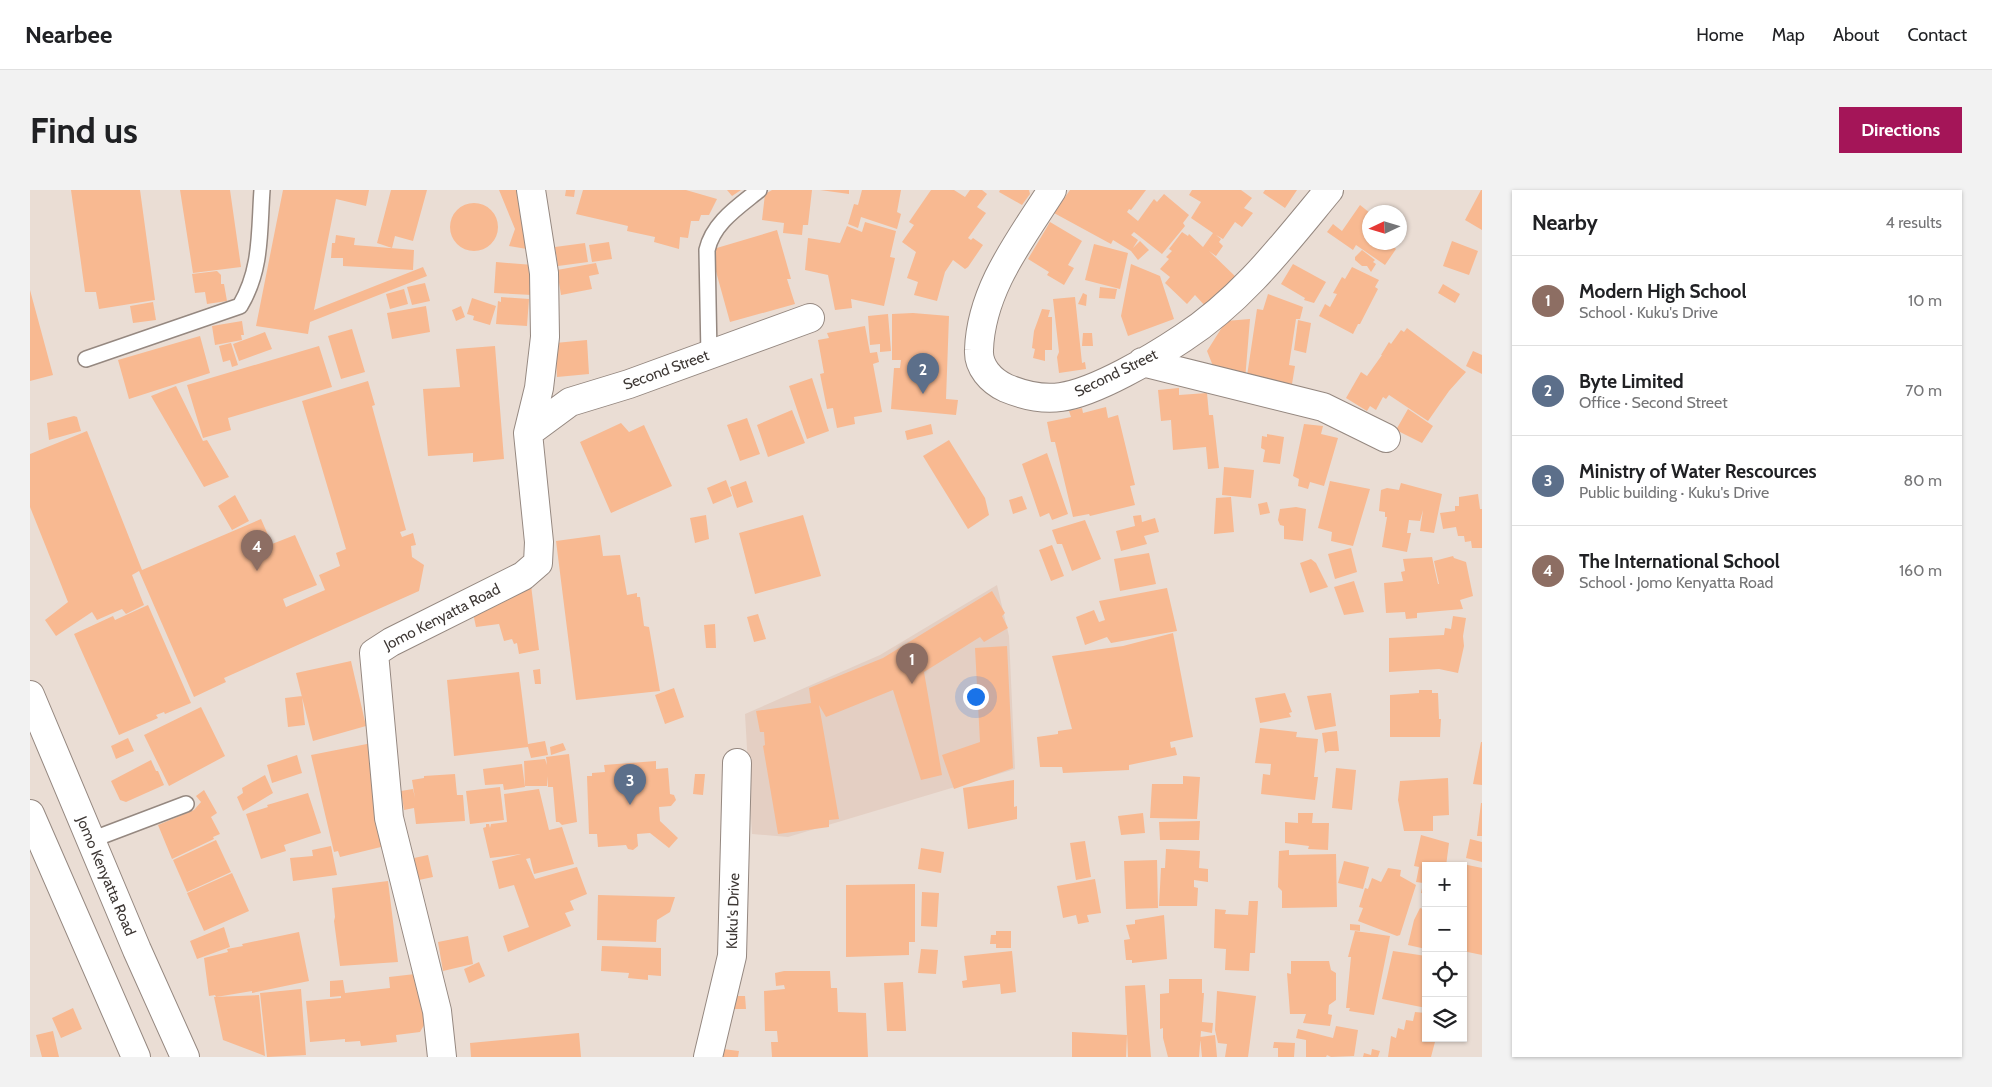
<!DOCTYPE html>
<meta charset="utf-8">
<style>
body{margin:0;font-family:Cabin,sans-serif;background:#f2f2f2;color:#202124}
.controls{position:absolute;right:15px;bottom:15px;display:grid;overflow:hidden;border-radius:0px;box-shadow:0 1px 4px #0004}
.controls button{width:45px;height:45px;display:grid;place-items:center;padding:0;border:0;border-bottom:1px solid #e0e0e0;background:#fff;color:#202124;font:25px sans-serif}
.compass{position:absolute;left:1332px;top:15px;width:45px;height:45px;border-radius:50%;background:#fff;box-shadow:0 1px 4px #0004;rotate:266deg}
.you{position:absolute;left:945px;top:506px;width:18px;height:18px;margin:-12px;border:4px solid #fff;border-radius:50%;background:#1a73e8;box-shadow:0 0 0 8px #1a73e833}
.badge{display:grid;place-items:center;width:32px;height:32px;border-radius:50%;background:#a41558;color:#fff;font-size:16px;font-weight:700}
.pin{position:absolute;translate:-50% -41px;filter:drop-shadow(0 1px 2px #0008)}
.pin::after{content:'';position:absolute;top:26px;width:18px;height:15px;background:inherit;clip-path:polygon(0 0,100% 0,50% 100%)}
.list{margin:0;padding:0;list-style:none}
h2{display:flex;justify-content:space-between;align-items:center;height:65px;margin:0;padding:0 20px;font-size:21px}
h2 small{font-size:16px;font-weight:400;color:#757577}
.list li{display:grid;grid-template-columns:32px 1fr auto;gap:15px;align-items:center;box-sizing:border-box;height:90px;padding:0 20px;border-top:1px solid #e0e0e0}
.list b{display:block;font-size:19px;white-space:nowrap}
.list p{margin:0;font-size:16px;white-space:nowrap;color:#757577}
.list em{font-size:16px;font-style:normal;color:#757577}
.icon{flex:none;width:28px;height:28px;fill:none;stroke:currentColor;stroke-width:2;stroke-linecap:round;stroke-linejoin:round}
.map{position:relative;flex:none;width:1452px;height:867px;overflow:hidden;border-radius:0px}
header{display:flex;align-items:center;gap:30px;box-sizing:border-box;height:70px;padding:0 25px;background:#fff;border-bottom:1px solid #e0e0e0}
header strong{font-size:24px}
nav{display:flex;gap:28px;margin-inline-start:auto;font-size:18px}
.intro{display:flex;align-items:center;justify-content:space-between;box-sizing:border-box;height:120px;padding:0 30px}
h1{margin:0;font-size:35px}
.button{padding:12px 22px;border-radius:0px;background:#a41558;color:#fff;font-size:18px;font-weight:700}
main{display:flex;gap:30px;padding:0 30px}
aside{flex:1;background:#fff;border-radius:0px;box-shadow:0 1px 4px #0004}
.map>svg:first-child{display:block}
.built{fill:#e4cfc3}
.building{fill:#f8b991}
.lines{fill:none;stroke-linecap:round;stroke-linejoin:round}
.lane-casing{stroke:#958880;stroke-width:18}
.street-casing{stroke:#958880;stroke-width:30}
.secondary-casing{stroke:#958880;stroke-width:30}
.lane{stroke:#fff;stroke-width:15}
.street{stroke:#fff;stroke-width:28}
.secondary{stroke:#fff;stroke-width:28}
.labels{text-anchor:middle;stroke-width:4;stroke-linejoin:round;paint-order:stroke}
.street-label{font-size:15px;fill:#3d3734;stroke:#fff}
</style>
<header>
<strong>Nearbee</strong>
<nav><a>Home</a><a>Map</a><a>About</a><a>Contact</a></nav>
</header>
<div class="intro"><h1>Find us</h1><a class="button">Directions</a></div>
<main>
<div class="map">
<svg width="1452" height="867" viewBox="0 0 1452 867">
<rect width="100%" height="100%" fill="#eaddd4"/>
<path class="built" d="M967,395L979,446L985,579L758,647L722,644L715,524L850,465Z"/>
<path class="building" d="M41,0H110L125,110L69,119L66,102H55Z
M150,0H200L211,77L163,83Z
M253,0H339L336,16L306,9L284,120L393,77L397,86L280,132L278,144L226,136Z
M361,0H397L383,51L365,46L362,58L347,53Z
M469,0H490L497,59L479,56L485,39Z
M536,0H545L544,7L535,6Z
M553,0H656L687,9L679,25H671L669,31H661L658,48L650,47L649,59L624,52L625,47L597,41L598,36L546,24Z
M697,0H711L702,6Z
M742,0H782L778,35H773L772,45L753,43L754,33L732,30L735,4Z
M790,0H819V4Z
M832,0H871L867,22L871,24L867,39L831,27L828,38L818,34L824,14L828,15Z
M901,0H924L935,7L940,0H952L957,4L947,17L956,23L938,48L941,50L943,48L953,55L938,77L935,79L923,70L915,82L907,111L884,105L888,92L877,88L886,62L872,52L884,35L879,32Z
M970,0H999L1000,4L992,15L969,2Z
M1040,0H1116L1101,20L1099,19L1097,22L1108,31L1124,9L1127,12L1134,4L1159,25L1153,33L1155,36L1132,64L1104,42L1101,45L1108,50L1103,58L1110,51L1119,60L1108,70L1101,61L1083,50L1081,54L1024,23Z
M1162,0H1211L1222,8L1214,18L1223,23L1212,37L1205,32L1193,49L1186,45L1191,49L1189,52L1193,56L1186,66L1179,61L1208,89L1178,119L1165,105L1157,114L1135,93L1140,87L1130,79L1139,69L1136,67L1142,61L1139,59L1152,42L1158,46L1159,44L1173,57L1183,43L1161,28L1171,12L1159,5Z
M1235,0H1267L1255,18L1233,3Z
M1451,0H1452V40L1435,30Z
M420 37a24 24 0 1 1 48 0a24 24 0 1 1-48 0Z
M1330,15L1340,23V52H1358L1366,59L1355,75L1326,55L1323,60L1297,42L1303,34L1312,41Z
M835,32L866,41L860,67L865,68L854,116L821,109L822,118L805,120L798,85L775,80L778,48L810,53L817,36L832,42Z
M1020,32L1052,51L1038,75L1044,78L1034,95L1017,85L1019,82L998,69Z
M747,40L761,89H757L765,114L700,132L680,60Z
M306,45L325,48L324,55L384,60L383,80L313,76V68H301L302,53H305Z
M1422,51L1448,61L1439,85L1413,76Z
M579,52L582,69L562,72L559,55Z
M555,53L558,72L528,76L525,57Z
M1064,54L1098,63L1090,99L1055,90Z
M1332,60L1345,70L1343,72L1346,74L1341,82L1337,76H1332L1325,70V67Z
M466,72L503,75L502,105L464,103Z
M566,73L569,84L559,86L562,99L531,105L527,80Z
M1101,74L1130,86L1144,129L1098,146L1091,126Z
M1263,74L1296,92L1284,113L1274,110L1275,108L1251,94Z
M1322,77L1349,90L1345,97L1348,99L1330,134H1328L1323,144L1289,126L1295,114L1300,117L1307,104L1303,103L1312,87L1315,89Z
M187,81L191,85V94H194L197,111L177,114L175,102L165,103L162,84Z
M395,93L400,111L382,115L377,97Z
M1413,94L1430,104L1425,113L1408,103Z
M1070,97L1087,99L1085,109L1069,108Z
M374,99L378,114L360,119L356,104Z
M0,100L23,185L0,191Z
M1053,103L1057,105L1056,116L1048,114Z
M1238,104L1273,117L1270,129H1266L1259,175L1265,176L1262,194L1217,186L1227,119L1233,120Z
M471,107L499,109L497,136L466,134L468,111L471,112Z
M1045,107L1052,173L1055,172L1056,179L1029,183L1027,167L1029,162L1023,109Z
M442,108L466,116L460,135L443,130L444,126L437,124Z
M123,112L126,130L103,133L100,116Z
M396,116L400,142L362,149L357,123Z
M431,116L435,127L426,131L422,120Z
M1012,119L1020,120L1018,127H1022V160H1015V171L1003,168L1005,159L1002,158L1004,141Z
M883,123L919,126L916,209L928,210L926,225L861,219L864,178H870L871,170H862V124Z
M858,124L861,161L850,162V154L840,155L838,126Z
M1220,129L1215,190L1187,186L1177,161L1196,131Z
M1268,130L1281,133L1276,163L1264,160Z
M212,131L214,145H211L212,150L185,155L182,136Z
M835,136L840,163L847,162L849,172L843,174L852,222L824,227L825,234L807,238L803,218L797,219L790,184L794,183L788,150L799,148L797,143Z
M1377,138L1436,182L1419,201L1398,231L1359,205L1356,209L1353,207L1346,220L1340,216L1337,221L1316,208L1331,182L1337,186L1352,165H1351L1359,152L1361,154L1371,140L1374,142Z
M322,139L335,182L311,189L298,146Z
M235,142L242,159L209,171L203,154Z
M1053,143H1062L1063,156H1052Z
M170,146L180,183L99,209L88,170Z
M557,150L559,184L527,187L525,153Z
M201,153L208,175L202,177L200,170L193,172L189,156Z
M289,156L302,197L198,228L201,240L173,248L157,195Z
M465,156L474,269L443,272V263L398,266L393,199L430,197L426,159Z
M1443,161L1452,165V184L1436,176Z
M782,188L799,241L777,249L759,196Z
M338,191L345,215L342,216L376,340L370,342L372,347L383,343L386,355L381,356L382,367L394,375L389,401L194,488L196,492L164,507L109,381L102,385L114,415L96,424L92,419L67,430L62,422L26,446L15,430L38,412L0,317V264L57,241L112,380L231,329L242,354L265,345L287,395L253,409L256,417L295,400L289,385L310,376L306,363L316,359L272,211Z
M146,196L173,251L177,250L199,287L174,297L121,206Z
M1149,198V205L1177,203L1179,225H1183L1189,278L1178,279L1176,257L1143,260L1141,230L1131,231L1128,200Z
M1076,217L1078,228L1088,225L1105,295L1100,296L1105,315L1060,326L1059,324L1043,327L1025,252H1021L1017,232L1041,227L1039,221L1052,218L1053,223Z
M1378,219L1403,236L1392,253L1366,240Z
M762,220L775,253L738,267L727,235Z
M44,226L47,227L51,241L19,250L17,233Z
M717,228L730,264L710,271L697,235Z
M591,233L599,242L614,235L642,296L581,323L550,252Z
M901,234L903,244L877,250L875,241Z
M1274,234L1293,236L1291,244L1308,248L1294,296L1280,292L1278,299L1268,296L1269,289L1263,286Z
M1237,244L1254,247L1250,274L1233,272L1235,260L1231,258L1232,246L1237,247Z
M919,250L955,308L959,325L938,339L893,266Z
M1017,263L1038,324L1022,330L1019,323L1010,327L992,274Z
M1194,277L1224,280L1221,308L1192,305Z
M696,290L702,306L683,314L677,298Z
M716,291L723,312L707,318L700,297Z
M1300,291L1340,299L1323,356L1301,351L1302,342L1288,338Z
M1371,293L1412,304L1404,343L1390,341L1393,320L1390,331L1379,330L1377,343H1381L1377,362L1352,357L1357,327H1355V322L1349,321L1351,300L1357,298L1369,300Z
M1448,304L1450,319H1452V358H1442L1441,351L1435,352L1434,346H1428L1426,337L1413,339L1410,323L1425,321V316H1429V307Z
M205,305L219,331L202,340L188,316Z
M992,306L997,319L983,324L979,310Z
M1201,307L1204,342L1184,344L1186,308Z
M1237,312L1240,323L1230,325L1228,314Z
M1266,317L1276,319L1273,351L1254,349V336L1250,335L1248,330L1250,319Z
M676,325L679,349L665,353L660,328Z
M773,325L791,386L725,404L709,343Z
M1111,325L1112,332L1125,328L1129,342L1114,346L1117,354L1091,361L1086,341L1105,336L1103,326Z
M1055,330L1071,369L1042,381L1032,354H1027L1022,340Z
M570,345L573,366L590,365L597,405L607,403V407H610L614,436L619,437L630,501L546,510L526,351Z
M1022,355L1034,386L1021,391L1009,360Z
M1321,358L1327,382L1305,389L1298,364Z
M1119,363L1126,394L1090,401L1084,369Z
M1423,366L1424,368L1436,372L1443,406L1430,410L1433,419L1387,423V428L1376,429L1375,422L1356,423L1354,393L1373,391L1371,382L1375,381L1373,369L1402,367L1408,394H1409L1404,371Z
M1281,369L1286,373L1298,397L1280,403L1270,373Z
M500,387L509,460L489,464L487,453L484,454L482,449L474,451L469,434L446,437L443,423Z
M1324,391L1334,422L1314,425L1304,397Z
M1137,398L1147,441L1081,453L1077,447L1055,455L1046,427L1064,420L1069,432L1075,430L1069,411Z
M962,401L975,423L972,426L978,438L954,452L950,447L894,482L912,585L891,590L863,500L796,527L789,515L809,629L799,630V637L748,644L733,556L735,555L734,542H730L726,521L781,513L779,498L853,468Z
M118,415L161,513L135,524L134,522L126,525L128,528L89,545L44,444L83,426L85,430Z
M728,424L736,449L724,452L717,427Z
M1423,426L1436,428L1433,446L1434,456L1428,483L1409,479L1359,482V448L1414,445L1415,438L1421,439Z
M685,434L686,458H676L674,435Z
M1143,443L1163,547L1140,552L1141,558L1145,557L1147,565L1099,575V580L1033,583L1032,577H1010L1007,547L1028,544V541L1042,539L1022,466L1093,456Z
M977,456L983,578L924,599L912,565L950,552L945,458Z
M321,471L336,536L283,551L266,483Z
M510,479L511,494H505L503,480Z
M489,482L498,554L515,551L518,565L501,568L498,557L424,566L417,490Z
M644,498L654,527L635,534L625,505Z
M1389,500H1402V503H1408L1409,529H1411L1410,547H1360V505L1389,503Z
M1255,503L1262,522L1259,523L1261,527L1230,533L1225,508Z
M1301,503L1306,536L1285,540L1277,506Z
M272,506L275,535L258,537L255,508Z
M171,517L195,566L139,596L114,545Z
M1230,538L1267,542L1266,547L1288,549L1284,587H1288L1285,610L1231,604L1233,584L1240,585L1241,574L1225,573Z
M1307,541L1309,561H1298L1295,563L1292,543Z
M98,548L104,561L86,569L81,556Z
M1451,552H1452V595L1443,594Z
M342,553L345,580H340L355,656L310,667L308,661L304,662L281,565Z
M533,553L536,560L521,565L520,557Z
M539,564L547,632L532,635L529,632H526L523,597H518L517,586V596H495L494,571L515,569L517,575L516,567Z
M267,565L272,583L242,593L237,575Z
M121,570L126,581H128L134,595L96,612L90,610L81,591Z
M626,571V579L638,578L640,604L644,605L646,610L641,616L629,617L630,631L648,648L639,658L620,643L607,644L608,656L603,660L598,659L596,655L568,657L567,644H559L557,586H562V583L575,582L574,575Z
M492,574L495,597L474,600L473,594L455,595L453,579Z
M1306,578L1326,580L1322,620L1302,618Z
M425,584L427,605H433L435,631L386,634L384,618L374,620L371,601L383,599L385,608L382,590L394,588V586Z
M665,584H675L673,605L663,604Z
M235,585L243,603L213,621L207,607L213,603L212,598Z
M1153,586L1170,587L1167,629L1120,628L1122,594H1153Z
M1418,588L1419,625L1403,626V641H1374L1368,610L1370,591Z
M984,590V617L987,616V629L938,639L933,598Z
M470,597L474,630L440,634L436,601Z
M509,599L519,640L532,637L544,674L504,684L500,668L496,669L505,689L547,677L557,704L540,711L544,720L535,723L541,736L478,762L473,746L499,737L484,695L469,699L462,671L491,664L460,668L453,638L456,637V634H459L460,638L461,634L477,632L474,604Z
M174,600L187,623L181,627L190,644L183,647L184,649L142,669L128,635L164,620L171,612L166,606Z
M278,603L291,643L254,655L256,661L231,669L216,624L238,617L237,615Z
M1451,613H1452V646H1447Z
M1113,623L1115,643L1091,645L1088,626Z
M1268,623H1283L1282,633H1299L1298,660L1278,659L1279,656L1255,653V632L1268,633Z
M1170,631L1169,650H1130L1129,632Z
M1391,645L1419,653L1416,676H1396V704L1391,703L1393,693L1386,692L1389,677L1384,676Z
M1440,649L1452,652V672L1436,668Z
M186,650L201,682L157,702L143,670Z
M1055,651L1061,687L1046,690L1040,653Z
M301,656L307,685L263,691L260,668L283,666L282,660Z
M891,658L914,662L911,683L888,679Z
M1136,659L1170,661L1169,678L1178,679V692L1164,690V697L1168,698L1167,716H1129L1131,678H1135Z
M1259,660V665L1306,664L1307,717L1252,718V701L1248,697L1249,661Z
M398,665L403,687L389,690L384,668Z
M1127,670L1128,718L1096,719L1094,671Z
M1314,671L1339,677L1333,699L1308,693Z
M1433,674L1452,678V765L1433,761Z
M1358,678L1371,680L1370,686L1386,695L1370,745L1367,746L1328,731L1333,718L1329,717L1335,698L1338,699L1342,688L1351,692Z
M202,683L219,721L174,741L157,703Z
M1065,689L1071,723L1057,725L1059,732L1048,734L1046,725L1033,728L1027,696Z
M358,691L368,772L310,776L304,731L305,727L302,698Z
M885,694V752H879V765L816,767V695Z
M892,702L909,703L907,737L891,736Z
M568,705L645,707L640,722L627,730L626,752L567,750Z
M1219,711H1228L1225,763H1220L1219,781L1195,780L1196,759L1184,758L1185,719L1196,720L1195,724L1218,725Z
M1390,718L1396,720V759L1378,755L1384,730Z
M1134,725L1137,769L1102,773V770H1096L1094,750L1100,749L1096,735L1105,734V730Z
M1320,734L1330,735V741L1320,740Z
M194,737L200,757L167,769L160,751Z
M966,741H981V758H966V754H960L961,745H966Z
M1325,741L1360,746L1344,825L1319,821L1320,818H1316L1321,767H1318Z
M269,742L279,791L222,803V801L186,807L185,805L179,806L174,768L198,762L197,759L213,756L212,754Z
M438,746L443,774L413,781L408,752Z
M572,756L631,758V786L618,785V790L598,788L599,783L571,781Z
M891,759L908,760L906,784L888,783Z
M982,761L986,802L971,804L970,794L933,798L932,791L937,790L934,766Z
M1363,761L1396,766V818L1352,809Z
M1261,771H1299L1301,780L1306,783V810L1299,815L1298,824L1302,825L1300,836L1273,833L1276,824H1260L1257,783L1261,784Z
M449,772L455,786L439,793L434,779Z
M754,781H800L801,798H807L808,822L836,823L838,867H742L741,852H748L747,841H735L734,801L755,799L754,795L746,796L745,783Z
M394,783L397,830L390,842L366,845L367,852L331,856L330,851L315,852V849L280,852L276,811L311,808V806L300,807V791L313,790L315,803L360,798L359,787Z
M1139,789H1172V803H1174L1172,832L1183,833L1182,843L1171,841L1169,867H1138L1133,848V838L1130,839V804L1139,803Z
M873,792L876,839V841H857L854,793Z
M1115,795L1121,867H1098L1095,796Z
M271,799L276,865L237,867L230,803Z
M1187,801L1226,806L1218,867H1195L1197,854L1188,853L1185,840Z
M229,805L235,866L193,850L184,807Z
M703,806H715L716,819H703Z
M43,818L52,839L31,848L22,828Z
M1385,822L1396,823V848H1406L1401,867H1358L1361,846L1366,848L1368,838L1374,840L1376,830L1383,831Z
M1306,836L1328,840L1324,866L1301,867L1297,865L1296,867H1276V850L1266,848L1268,839L1303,848Z
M23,841L29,867H12L6,845Z
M1042,842L1097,845L1096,867H1042Z
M549,843L551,867H441L440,853Z
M1185,845L1187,867H1172L1170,847Z
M1244,852L1265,853L1264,867H1248V858H1243Z
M693,859L709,861L708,867H692Z
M1342,859L1350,861L1348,867H1333L1334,863L1341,865Z"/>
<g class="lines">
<g class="lane-casing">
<path id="lane" d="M679,165L677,60C683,33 708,17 729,0
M56,169L210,116C232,79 229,42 232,0
M61,650L156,614"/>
</g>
<g class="street-casing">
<path id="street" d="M1022,0C991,49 951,99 949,160C948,177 961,191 976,198C993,205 1012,210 1031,207C1066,202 1123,168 1153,148C1212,110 1255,53 1299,0
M1112,172L1293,217L1356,248
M498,243L540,212L599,194L780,128
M412,867L407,821L359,628L344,463L361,452L493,386L508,373L509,352L498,243L509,198L515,147L514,83L501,0
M678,867L702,766L707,573"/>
</g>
<g class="secondary-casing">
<path id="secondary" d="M0,505L107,760L155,867
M0,624L106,867"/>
</g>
<use href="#lane" class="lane"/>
<use href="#street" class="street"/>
<use href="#secondary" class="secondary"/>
</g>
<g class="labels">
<g class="street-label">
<text transform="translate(636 180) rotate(-20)" y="5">Second Street</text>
<text transform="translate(1086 183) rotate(-26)" y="5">Second Street</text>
<text transform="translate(412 427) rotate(-27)" y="5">Jomo Kenyatta Road</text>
<text transform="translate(76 686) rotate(67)" y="5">Jomo Kenyatta Road</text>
<text transform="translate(703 721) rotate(-88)" y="5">Kuku's Drive</text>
</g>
</g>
</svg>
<div class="controls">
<button>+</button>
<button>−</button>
<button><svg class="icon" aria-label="locate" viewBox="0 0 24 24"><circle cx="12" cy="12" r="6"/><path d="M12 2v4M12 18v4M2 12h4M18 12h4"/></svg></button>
<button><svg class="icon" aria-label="layers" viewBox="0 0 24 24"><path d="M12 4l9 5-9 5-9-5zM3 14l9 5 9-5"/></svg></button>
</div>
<svg class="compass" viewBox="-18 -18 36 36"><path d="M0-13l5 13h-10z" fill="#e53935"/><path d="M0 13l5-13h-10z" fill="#757577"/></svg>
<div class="you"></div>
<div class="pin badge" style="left:882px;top:494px;background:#8d6e63">1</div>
<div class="pin badge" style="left:893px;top:204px;background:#5c6f8a">2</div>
<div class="pin badge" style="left:600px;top:615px;background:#5c6f8a">3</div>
<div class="pin badge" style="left:227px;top:381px;background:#8d6e63">4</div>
</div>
<aside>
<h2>Nearby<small>4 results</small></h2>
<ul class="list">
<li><span class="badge" style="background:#8d6e63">1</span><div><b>Modern High School</b><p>School · Kuku's Drive</p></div><em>10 m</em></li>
<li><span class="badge" style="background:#5c6f8a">2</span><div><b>Byte Limited</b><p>Office · Second Street</p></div><em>70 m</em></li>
<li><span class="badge" style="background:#5c6f8a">3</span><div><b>Ministry of Water Rescources</b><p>Public building · Kuku's Drive</p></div><em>80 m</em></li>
<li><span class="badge" style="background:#8d6e63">4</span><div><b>The International School</b><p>School · Jomo Kenyatta Road</p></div><em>160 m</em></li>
</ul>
</aside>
</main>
